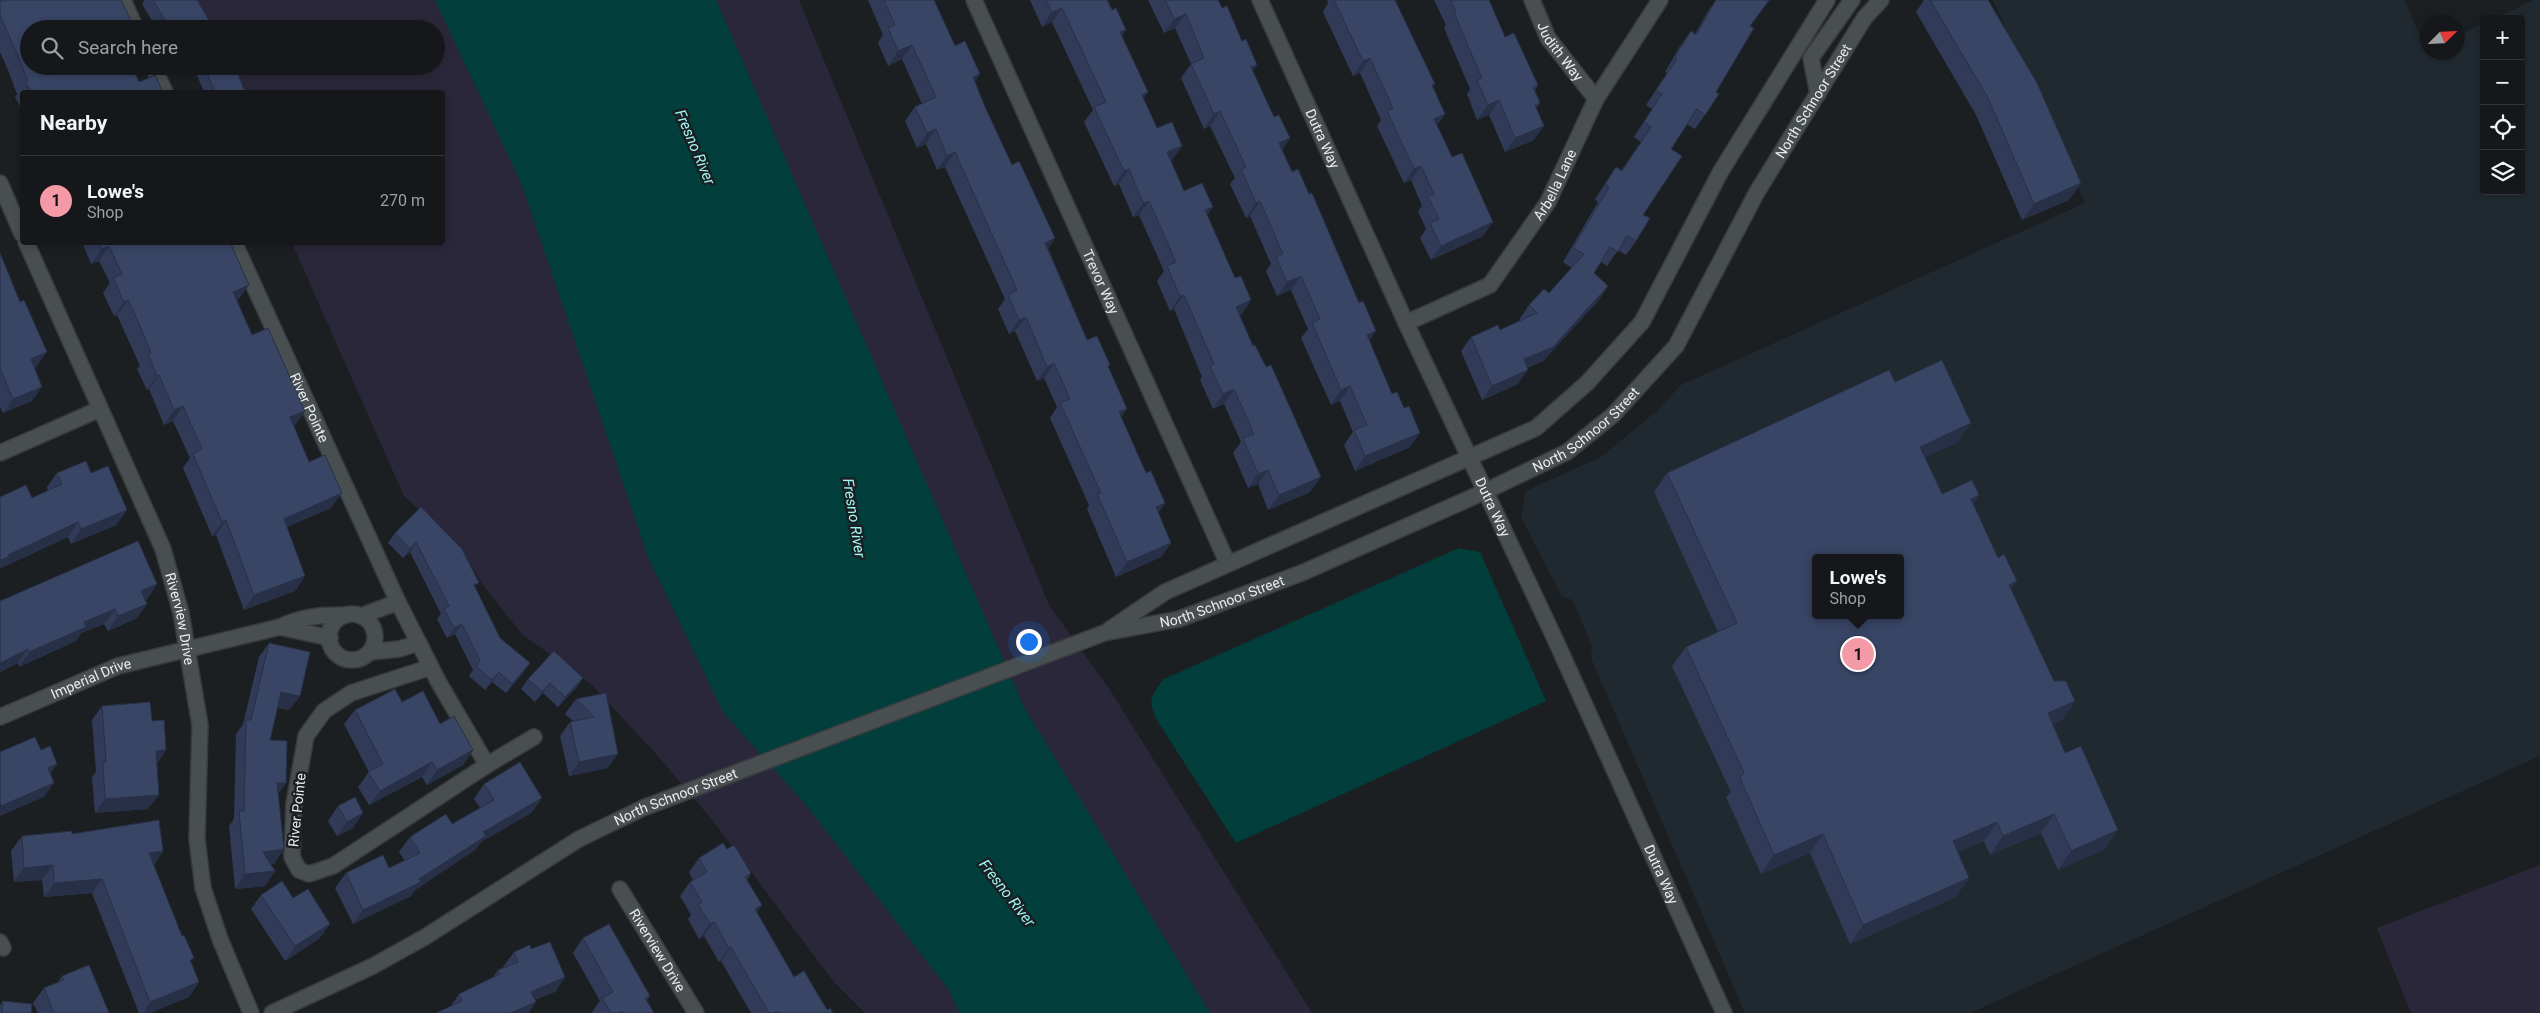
<!DOCTYPE html>
<meta charset="utf-8">
<style>
body{margin:0;font-family:Roboto,sans-serif;background:#222427;color:#f1f3f6}
.controls{position:absolute;right:15px;top:15px;display:grid;overflow:hidden;border-radius:5px;box-shadow:0 2px 8px #0003}
.controls button{width:45px;height:45px;display:grid;place-items:center;padding:0;border:0;border-bottom:1px solid #343639;background:#15171a;color:#f1f3f6;font:25px sans-serif}
.compass{position:absolute;left:2420px;top:15px;width:45px;height:45px;border-radius:50%;background:#15171a;box-shadow:0 2px 8px #0003;rotate:66deg}
.you{position:absolute;left:1028px;top:641px;width:18px;height:18px;margin:-12px;border:4px solid #fff;border-radius:50%;background:#1a73e8;box-shadow:0 0 0 8px #1a73e833}
.badge{display:grid;place-items:center;width:32px;height:32px;border-radius:50%;background:#f49aa7;color:#111;font-size:16px;font-weight:700}
.pin{position:absolute;translate:-50% -50%;border:2px solid #fff;box-shadow:0 1px 5px #0006}
.popup{position:absolute;left:1812px;top:554px;width:92px;height:65px;box-sizing:border-box;display:grid;place-content:center;border-radius:5px;background:#15171a;filter:drop-shadow(0 1px 4px #0005);font-size:16px;white-space:nowrap;color:#9d9fa2}
.popup b{font-size:19px;color:#f1f3f6}
.popup::after{content:'';position:absolute;left:50%;top:100%;margin-left:-10px;border:10px solid transparent;border-top-color:#15171a}
.list{margin:0;padding:0;list-style:none}
h2{display:flex;justify-content:space-between;align-items:center;height:65px;margin:0;padding:0 20px;font-size:21px}
h2 small{font-size:16px;font-weight:400;color:#9d9fa2}
.list li{display:grid;grid-template-columns:32px 1fr auto;gap:15px;align-items:center;box-sizing:border-box;height:90px;padding:0 20px;border-top:1px solid #343639}
.list b{display:block;font-size:19px;white-space:nowrap}
.list p{margin:0;font-size:16px;white-space:nowrap;color:#9d9fa2}
.list em{font-size:16px;font-style:normal;color:#9d9fa2}
.icon{flex:none;width:28px;height:28px;fill:none;stroke:currentColor;stroke-width:2;stroke-linecap:round;stroke-linejoin:round}
.map{position:relative;flex:none;width:2540px;height:1013px;overflow:hidden}
.search{position:absolute;background:#15171a;box-shadow:0 2px 8px #0003;left:20px;top:20px;width:425px;height:55px;display:flex;align-items:center;gap:12px;box-sizing:border-box;padding:0 18px;border-radius:28px;color:#9d9fa2;font-size:19px}
.panel{position:absolute;background:#15171a;box-shadow:0 2px 8px #0003;left:20px;top:90px;width:425px;height:155px;border-radius:5px}
.map>svg:first-child{display:block}
.built{fill:#212930;fill-rule:evenodd}
.green{fill:#2b273a}
.water{fill:#013e3c}
.lines{fill:none;stroke-linecap:round;stroke-linejoin:round}
.street-casing{stroke:#383b3e;stroke-width:18}
.secondary-casing{stroke:#383b3e;stroke-width:18}
.street{stroke:#494e51;stroke-width:15}
.secondary{stroke:#494e51;stroke-width:15}
.wall{fill:#313b57}
.shaded-wall{fill:#283047}
.building{fill:#394565;stroke:#283047;fill-rule:evenodd}
.labels{text-anchor:middle;stroke-width:5;stroke-linejoin:round;paint-order:stroke}
.street-label{font-size:14px;fill:#eaedef;stroke:#1c1f22}
.water-label{font-size:15px;font-style:italic;fill:#9df6f2;stroke:#1c1f22}
</style>
<div class="map">
<svg width="2540" height="1013" viewBox="0 0 2540 1013">
<rect width="100%" height="100%" fill="#1c1f22"/>
<path class="built" d="M1993,0H2404L2428,52H2458V35L2484,23V191H2521V19H2493L2534,0H2540V756L1970,1013H1745L1591,658L1592,647L1573,600L1562,597L1521,517L1526,491L1601,457L1658,410L1681,385L2085,203ZM1816,558H1900V615H1816Z"/>
<path class="green" d="M189,0H799L1049,605L1110,690L1312,1013H865L834,982L713,821L657,755L591,684L522,634L486,589L460,548L404,496L292,243L442,242V92H239L228,66H436V29H206Z
M2540,865V1013H2411L2377,928Z"/>
<path class="water" d="M435,0H716L1024,707L1210,1013H960L948,989L806,805L723,712L648,557L522,185Z
M1459,548L1480,552L1546,701L1236,843L1160,725C1148,704 1148,698 1164,679Z"/>
<g class="lines">
<g class="street-casing">
<g id="street">
<path d="M123,0L136,29"/>
<path id="s1" d="M974,0L1228,564"/>
<path id="s2" d="M1260,0L1406,323L1555,639L1724,1013"/>
<path id="s3" d="M1532,0L1548,38L1596,99"/>
<path d="M153,66L165,92"/>
<path d="M0,183L22,234"/>
<path id="s4" d="M26,242L163,549L181,613L200,725L197,839L203,888L220,939L251,1013"/>
<path id="s5" d="M234,242L398,602L438,681L487,765"/>
<path id="s6" d="M1406,323L1490,285L1548,202L1596,99L1660,0"/>
<path d="M0,453L100,409"/>
<circle cx="352" cy="637" r="23"/>
<path d="M361,616L398,602"/>
<path d="M280,627L330,638"/>
<path d="M370,652L399,649L419,643"/>
<path d="M431,667L351,693L324,711L306,736L294,804L292,857L299,870L309,874L333,866L487,765L534,737"/>
<path id="s7" d="M0,717L118,666L280,627C302,616 322,615 346,615"/>
<path id="s8" d="M620,889L696,1013"/>
<path d="M0,942L3,948"/>
</g>
</g>
<g class="secondary-casing">
<g id="secondary">
<path d="M1818,94L1811,58L1852,0"/>
<path d="M1109,630L1165,592L1536,428L1587,383L1642,322L1721,171L1827,0"/>
<path id="s9" d="M272,1013L373,966L425,937L579,839L643,808L1104,633L1179,619L1304,572L1484,492L1567,452L1613,415L1676,346L1757,192L1865,17L1881,0"/>
</g>
</g>
<use href="#street" class="street"/>
<use href="#secondary" class="secondary"/>
</g>
<path class="wall" d="M0,0H121L29,29L163,92H22V110L15,97L17,94L8,70L0,52Z
M145,0H197L214,29H157L142,4Z
M868,0H934L955,46L975,81L985,107L1012,165L1055,238L1048,248L1087,340L1108,368L1121,417L1146,473L1165,503L1158,513L1171,543L1161,557L1116,577L1087,509L1089,505L1050,418L1057,407L1044,378L1037,381L1015,331L1009,334L998,309L1005,299L945,167L937,170L926,144L917,148L905,121L915,107L922,104L902,59L888,66L878,43L883,35Z
M1030,0H1107L1112,10L1126,30L1122,36L1143,99L1157,128L1182,146L1172,160L1171,161L1184,191L1213,207L1207,215L1235,278L1251,300L1241,315L1240,316L1310,492L1268,510L1258,484L1248,488L1233,453L1241,442L1224,404L1213,409L1200,380L1202,377L1174,309L1170,311L1157,281L1164,271L1139,215L1133,217L1119,184L1114,186L1084,122L1093,110L1052,22L1042,27Z
M1148,0H1218L1274,117L1290,138L1282,150L1369,341L1392,394L1404,408L1420,433L1410,447L1355,471L1344,445L1353,432L1340,401L1331,405L1301,338L1308,329L1291,290L1277,296L1266,271L1271,264L1250,216L1246,218L1230,184L1235,178L1210,126L1204,129L1181,78L1191,64L1175,28L1164,33Z
M1327,0H1395L1445,114L1437,125L1483,236L1431,260L1420,238L1426,229L1418,211L1422,206L1411,180L1404,183L1377,126L1381,120L1360,73L1353,76L1323,12L1328,3Z
M1434,0H1489L1505,37L1538,85L1535,90L1540,103L1536,108L1534,140L1505,152L1489,115L1477,120L1467,94L1470,89L1444,28L1446,25Z
M1716,0H1770L1750,26L1705,115L1695,129L1687,124L1671,149L1643,215L1636,241L1626,255L1618,250L1607,266L1601,262L1594,273L1608,286L1598,301L1543,361L1527,368L1518,384L1482,400L1461,351L1471,337L1500,330L1520,321L1519,320L1529,305L1549,293L1572,268L1563,262L1598,202L1595,199L1616,167L1621,171L1641,142L1634,137L1652,109L1646,105L1667,73L1665,72L1680,46L1691,31L1695,34L1710,8Z
M1924,0H1988L2081,183L2069,200L2022,220L1976,115L1916,12Z
M192,66H235L245,92H204L196,73Z
M82,242H230L238,300H237L252,335L305,411L295,425L293,426L309,462L331,508L287,527L305,576L295,591L244,610L216,535L212,536L183,468L190,458L173,421L164,425L149,389L147,390L137,369L140,366L117,315L114,316L103,293L110,283L99,261L91,264Z
M0,253L36,367L34,368L32,401L3,413L0,407Z
M1895,382L1958,442L1925,457L1942,494L1979,495L1973,504L1998,558L2017,581L2011,589L2054,681L2075,701L2062,720L2052,724L2105,849L2058,870L2041,833L1990,855L1984,841L1958,852L1956,897L1850,944L1810,853L1761,874L1726,797L1731,792L1672,666L1686,647L1718,632L1654,492L1667,473Z
M57,473H91L127,510L116,525L71,544L68,537L1,568L32,498L48,491L47,487Z
M421,507L475,587L500,638L530,663L523,673L506,693L492,682L485,690L469,676L473,670L455,634L447,638L437,619L441,614L410,552L403,558L388,543L395,533Z
M157,584L147,599L145,600L137,618L108,631L104,624L81,633L76,641L19,667L18,663L0,672V601Z
M269,643L300,696L289,710L278,708L270,740L278,794L274,864H271L275,871L265,886L235,889L229,826L234,819L236,734L243,724L259,657Z
M583,678L576,688L558,707L543,693L535,702L521,689L528,679Z
M606,693L608,768L569,776L560,736L570,722L573,721L565,714L576,699Z
M402,702L440,724L473,750L463,765L427,785L422,777L369,805L358,787L369,772L344,724L355,710Z
M102,706L152,721L166,750L156,764L148,809L95,813L92,777L96,772L92,720Z
M484,784L542,798L531,813L481,842L475,850L415,890L411,896L353,924L335,888L346,873L389,868L405,861L399,852L410,837L452,824L480,808L474,799Z
M338,806L353,828L337,836L328,821Z
M72,834L163,851L154,865L199,982L189,997L150,1013H139L92,893L44,897L42,880L14,882L11,851L22,836Z
M727,849L751,873L747,880L757,912L794,977L827,1010L833,1013H751L721,961L719,962L704,936L699,939L688,919L691,915L680,896L690,882L693,880L689,872L699,858Z
M261,895L293,898L320,938L285,961L251,909Z
M583,938L650,996L647,1000L654,1013H593L592,1012L600,1001L573,953Z
M531,949L565,977L555,992L451,1006L459,994L493,977L498,970L504,968L503,967L514,952Z
M62,976L109,1013H38L33,1003L44,988L58,982Z
M3,1001L31,1013H0V1005Z"/>
<path class="shaded-wall" d="M1062,8L1052,22L1042,27L1052,12Z
M1186,14L1175,28L1164,33L1174,19Z
M1126,30L1116,44L1120,32Z
M912,45L902,59L888,66L898,51Z
M1370,58L1360,73L1353,76L1363,61Z
M1257,65L1247,79L1251,67Z
M980,74L970,88L973,77Z
M1148,92L1138,107L1142,95Z
M1499,100L1489,115L1477,120L1488,105Z
M1220,111L1210,126L1204,129L1214,114Z
M1445,114L1435,128L1434,119Z
M1544,126L1534,140L1505,152L1515,138Z
M936,129L926,144L917,148L927,133Z
M1290,138L1280,153L1279,143Z
M1182,146L1172,160L1157,167L1167,152Z
M955,152L945,167L937,170L947,156Z
M1421,166L1411,180L1404,183L1414,169Z
M1129,169L1119,184L1114,186L1124,171Z
M2081,183L2069,200L2022,220L2034,204Z
M1149,201L1139,215L1133,217L1143,203Z
M1260,201L1250,216L1246,218L1256,203Z
M1213,207L1202,222L1205,210Z
M1493,222L1483,236L1431,260L1441,246Z
M1055,238L1045,253V243Z
M109,246L99,261L91,264L102,249Z
M1301,276L1291,290L1277,296L1287,282Z
M249,285L238,300L223,306L233,292Z
M1608,286L1598,301L1543,361L1513,374L1524,359Z
M1184,295L1174,309L1170,311L1180,296Z
M128,300L117,315L114,316L124,302Z
M1251,300L1241,315L1226,322L1236,307Z
M1026,317L1015,331L1009,334L1019,320Z
M1376,331L1366,346L1367,335Z
M47,352L36,367L20,373L31,359Z
M1054,363L1044,378L1037,381L1047,367Z
M1528,370L1518,384L1482,400L1492,386Z
M159,375L149,389L147,390L157,376Z
M1350,386L1340,401L1331,405L1341,390Z
M42,387L32,401L3,413L13,399Z
M1234,389L1224,404L1213,409L1223,394Z
M183,406L173,421L164,425L174,410Z
M1127,409L1116,424L1119,412Z
M305,411L295,425L280,432L290,417Z
M1971,423L1958,442L1907,466L1920,447Z
M1420,433L1410,447L1355,471L1365,456Z
M1268,470L1258,484L1248,488L1258,474Z
M1321,477L1310,492L1268,510L1279,495Z
M342,493L331,508L273,533L284,519Z
M1979,495L1965,514L1971,499Z
M1165,503L1155,518L1156,507Z
M127,510L116,525L71,544L81,529Z
M226,520L216,535L212,536L222,522Z
M78,522L68,537L1,568L0,569V560L8,555Z
M416,542L410,552L403,558L410,549Z
M1171,543L1161,557L1116,577L1127,562Z
M305,576L295,591L244,610L254,595Z
M2017,581L2003,600L2009,585Z
M157,584L147,599L131,605L141,591Z
M147,604L137,618L108,631L118,616Z
M115,609L104,624L81,633L76,641L19,667L29,652L84,622Z
M462,624L455,634L447,638L454,628Z
M28,649L18,663L0,672V663Z
M530,663L523,673L506,693L512,684Z
M499,672L492,682L485,690L492,680Z
M583,678L576,688L558,707L565,697Z
M550,683L543,693L535,702L542,692Z
M281,692L300,696L289,710L271,706Z
M2075,701L2062,720L2034,732L2048,713Z
M166,750L156,765V751Z
M473,750L463,765L427,785L437,770Z
M618,754L608,768L569,776L579,762Z
M432,762L422,777L369,805L380,791Z
M57,764L47,779L48,768Z
M54,783L44,797L0,816V807L1,806Z
M277,783H286L275,798Z
M159,795L148,809L95,813L105,799Z
M542,798L531,813L481,842L475,850L415,890L411,896L353,924L363,910L419,879L483,832Z
M363,813L353,828L337,836L347,822Z
M2054,814L2041,833L1990,855L2003,836Z
M1997,822L1984,841L1940,860L1953,841Z
M2118,830L2105,849L2058,870L2071,851Z
M1823,834L1810,853L1761,874L1774,855Z
M284,849L274,864L253,866L263,852Z
M163,851L153,866L149,853Z
M53,865L42,880L14,882L24,868Z
M275,871L265,886L235,889L245,874Z
M1969,878L1956,897L1850,944L1863,925Z
M102,879L92,893L44,897L54,883Z
M762,905L752,920L755,909Z
M714,922L704,936L699,939L710,924Z
M330,924L320,938L285,961L295,946Z
M731,947L721,961L719,962L729,948Z
M565,977L555,992L521,1006L531,992Z
M199,982L189,997L150,1013H143L150,1002Z
M536,1002L529,1013H511Z"/>
<path class="building" d="M5,0H121L135,29H29V66H132L139,82L155,75L163,92H31L26,82L28,81L18,56L0,15V2Z
M153,0H197L214,29H170Z
M884,0H934L955,46L965,41L980,74L973,77L985,107L1012,165L1019,161L1055,238L1045,243L1087,340L1097,336L1110,365L1108,366L1127,409L1119,412L1146,473L1151,471L1165,503L1156,507L1171,543L1127,562L1097,494L1101,493L1060,403L1070,399L1054,363L1047,367L1026,317L1019,320L1008,295L1017,290L955,152L947,156L936,129L927,133L915,107L936,97L912,45L898,51L888,28L895,25Z
M1046,0H1107L1112,10L1116,8L1126,30L1120,32L1148,92L1142,95L1157,128L1172,122L1182,146L1167,152L1184,191L1202,183L1213,207L1205,210L1235,278L1241,276L1251,300L1236,307L1253,346L1255,345L1266,367L1271,365L1321,477L1279,495L1268,470L1258,474L1243,438L1254,434L1234,389L1223,394L1210,366L1214,364L1184,295L1180,296L1167,266L1176,262L1149,201L1143,203L1129,169L1124,171L1094,107L1106,102L1062,8L1052,12Z
M1165,0H1218L1222,8L1227,6L1242,41L1246,39L1257,65L1251,67L1274,117L1279,115L1290,138L1279,143L1292,172L1298,169L1309,194L1312,193L1359,303L1363,301L1376,331L1367,335L1392,394L1397,392L1404,408L1409,406L1420,433L1365,456L1354,430L1367,425L1350,386L1341,390L1312,323L1320,319L1301,276L1287,282L1276,257L1283,254L1260,201L1256,203L1241,169L1246,167L1220,111L1214,114L1191,64L1204,58L1186,14L1174,19Z
M1334,0H1395L1435,84L1432,85L1445,114L1434,119L1452,157L1462,153L1493,222L1441,246L1430,223L1439,219L1428,197L1434,194L1421,166L1414,169L1387,111L1393,108L1370,58L1363,61Z
M1451,0H1489L1505,37L1514,33L1538,85L1533,87L1540,103L1535,105L1544,126L1515,138L1499,100L1488,105L1477,80L1482,78L1454,13L1456,12Z
M1716,0H1769L1750,26L1754,28L1716,92L1719,94L1705,115L1697,109L1671,149L1682,156L1643,215L1650,218L1636,241L1627,235L1618,252L1610,247L1594,273L1608,286L1553,347L1524,359L1528,370L1492,386L1471,337L1498,325L1500,330L1537,313L1529,305L1544,289L1549,293L1584,254L1573,248L1609,187L1605,184L1616,167L1622,171L1651,127L1644,122L1662,94L1656,90L1677,59L1675,57L1691,31L1696,35Z
M1930,0H1988L2037,83L2081,183L2034,204L1988,98Z
M204,66H235L245,92H215Z
M98,242H230L249,285L233,292L252,335L268,328L305,411L290,417L309,462L325,455L342,493L284,519L305,576L254,595L226,520L222,522L193,454L202,449L183,406L174,410L159,375L157,376L148,354L151,353L141,328L128,300L124,302L113,278L122,274L109,246L102,249Z
M0,253L20,302L24,300L47,352L31,359L42,387L13,399L0,368Z
M1942,360L1971,423L1920,447L1942,494L1972,480L1979,495L1971,499L1998,558L2004,554L2017,581L2009,585L2054,681H2066L2075,701L2048,713L2065,753L2081,746L2118,830L2071,851L2054,814L2003,836L1997,822L1953,841L1969,878L1863,925L1823,834L1774,855L1740,778L1744,773L1686,647L1737,623L1667,473L1889,370L1895,382ZM1816,558H1900V615H1816Z
M86,461L91,473L108,466L127,510L81,529L78,522L8,555L9,557L0,560V497L26,485L32,498L62,484L57,473Z
M421,507L462,549L479,583L474,585L500,638L530,663L512,684L499,672L492,680L476,666L480,661L462,624L454,628L444,609L449,606L416,542L410,549L395,533Z
M138,541L157,584L141,591L147,604L118,616L115,609L84,622L86,627L29,652L28,649L0,663V601Z
M269,643L310,652L300,696L281,692L270,740L287,741L286,783H277L284,849L263,852L275,871L245,874L239,811H244L246,720H251Z
M554,651L583,678L565,697L550,683L542,692L528,679Z
M395,689L402,702L423,691L440,724L454,716L473,750L437,770L432,762L380,791L368,772L383,764L355,710Z
M606,693L618,754L579,762L570,722L594,717L576,699Z
M150,702L152,721L164,720L166,750L156,751L159,795L105,799L103,763L106,762L102,706Z
M35,737L41,750L50,746L57,764L48,768L54,783L1,806L0,802V752Z
M520,762L542,798L483,832L486,836L419,879L421,882L363,910L346,873L383,855L389,868L420,853L410,837L446,814L452,824L494,800L484,784Z
M355,797L363,813L347,822L338,806Z
M159,820L163,851L149,853L182,936L184,935L194,958L190,960L199,982L150,1002L102,879L54,883L53,865L24,868L22,836L72,831V834Z
M723,843L727,849L734,845L751,873L745,877L762,905L755,909L794,977L804,971L827,1010L830,1008L833,1013H780L778,1011L774,1013H769L731,947L729,948L714,922L710,924L698,904L702,902L690,882L707,872L699,858Z
M282,881L293,898L308,889L330,924L295,946L261,895Z
M609,924L650,996L645,998L654,1013H623L622,1011L618,1013H611L602,998L613,992L583,938Z
M550,942L565,977L531,992L536,1002L511,1013H436L462,1001L459,994L500,974L498,970L518,962L514,952L530,945L531,949Z
M89,965L109,1013H54L44,988L64,980L62,976Z
M3,1001L32,1004L31,1013H2Z"/>
<g class="labels">
<g class="street-label">
<text dy="5" stroke="none"><textPath href="#s3" startOffset="59">Judith Way</textPath></text>
<text dy="5" stroke="none"><textPath href="#s9" startOffset="1850">North Schnoor Street</textPath></text>
<text dy="5" stroke="none"><textPath href="#s2" startOffset="152">Dutra Way</textPath></text>
<text dy="5" stroke="none"><textPath href="#s6" startOffset="212">Arbella Lane</textPath></text>
<text dy="5" stroke="none"><textPath href="#s1" startOffset="309">Trevor Way</textPath></text>
<text dy="5" stroke="none"><textPath href="#s5" startOffset="182">River Pointe</textPath></text>
<text dy="5" stroke="none"><textPath href="#s9" startOffset="1445">North Schnoor Street</textPath></text>
<text dy="5" stroke="none"><textPath href="#s2" startOffset="558">Dutra Way</textPath></text>
<text dy="5" stroke="none"><textPath href="#s9" startOffset="1040">North Schnoor Street</textPath></text>
<text dy="5" stroke="none"><textPath href="#s4" startOffset="408">Riverview Drive</textPath></text>
<text dy="5" stroke="none"><textPath href="#s7" startOffset="99">Imperial Drive</textPath></text>
<text dy="5" stroke="none"><textPath href="#s9" startOffset="459">North Schnoor Street</textPath></text>
<text transform="translate(297 810) rotate(-84)" y="5">River Pointe</text>
<text dy="5" stroke="none"><textPath href="#s2" startOffset="962">Dutra Way</textPath></text>
<text dy="5" stroke="none"><textPath href="#s8" startOffset="72">Riverview Drive</textPath></text>
</g>
<g class="water-label">
<text transform="translate(695 147) rotate(67)" y="5">Fresno River</text>
<text transform="translate(854 518) rotate(81)" y="5">Fresno River</text>
<text transform="translate(1007 893) rotate(52)" y="5">Fresno River</text>
</g>
</g>
</svg>
<div class="controls">
<button>+</button>
<button>−</button>
<button><svg class="icon" aria-label="locate" viewBox="0 0 24 24"><circle cx="12" cy="12" r="6"/><path d="M12 2v4M12 18v4M2 12h4M18 12h4"/></svg></button>
<button><svg class="icon" aria-label="layers" viewBox="0 0 24 24"><path d="M12 4l9 5-9 5-9-5zM3 14l9 5 9-5"/></svg></button>
</div>
<svg class="compass" viewBox="-18 -18 36 36"><path d="M0-13l5 13h-10z" fill="#e53935"/><path d="M0 13l5-13h-10z" fill="#9d9fa2"/></svg>
<div class="you"></div>
<div class="pin badge" style="left:1858px;top:654px">1</div>
<div class="popup"><b>Lowe's</b>Shop</div>
<div class="search"><svg class="icon" aria-label="search" viewBox="0 0 24 24"><circle cx="10" cy="10" r="6"/><path d="M15 15l6 6"/></svg>Search here</div>
<section class="panel">
<h2>Nearby<small></small></h2>
<ul class="list">
<li><span class="badge">1</span><div><b>Lowe's</b><p>Shop</p></div><em>270 m</em></li>
</ul>
</section>
</div>
